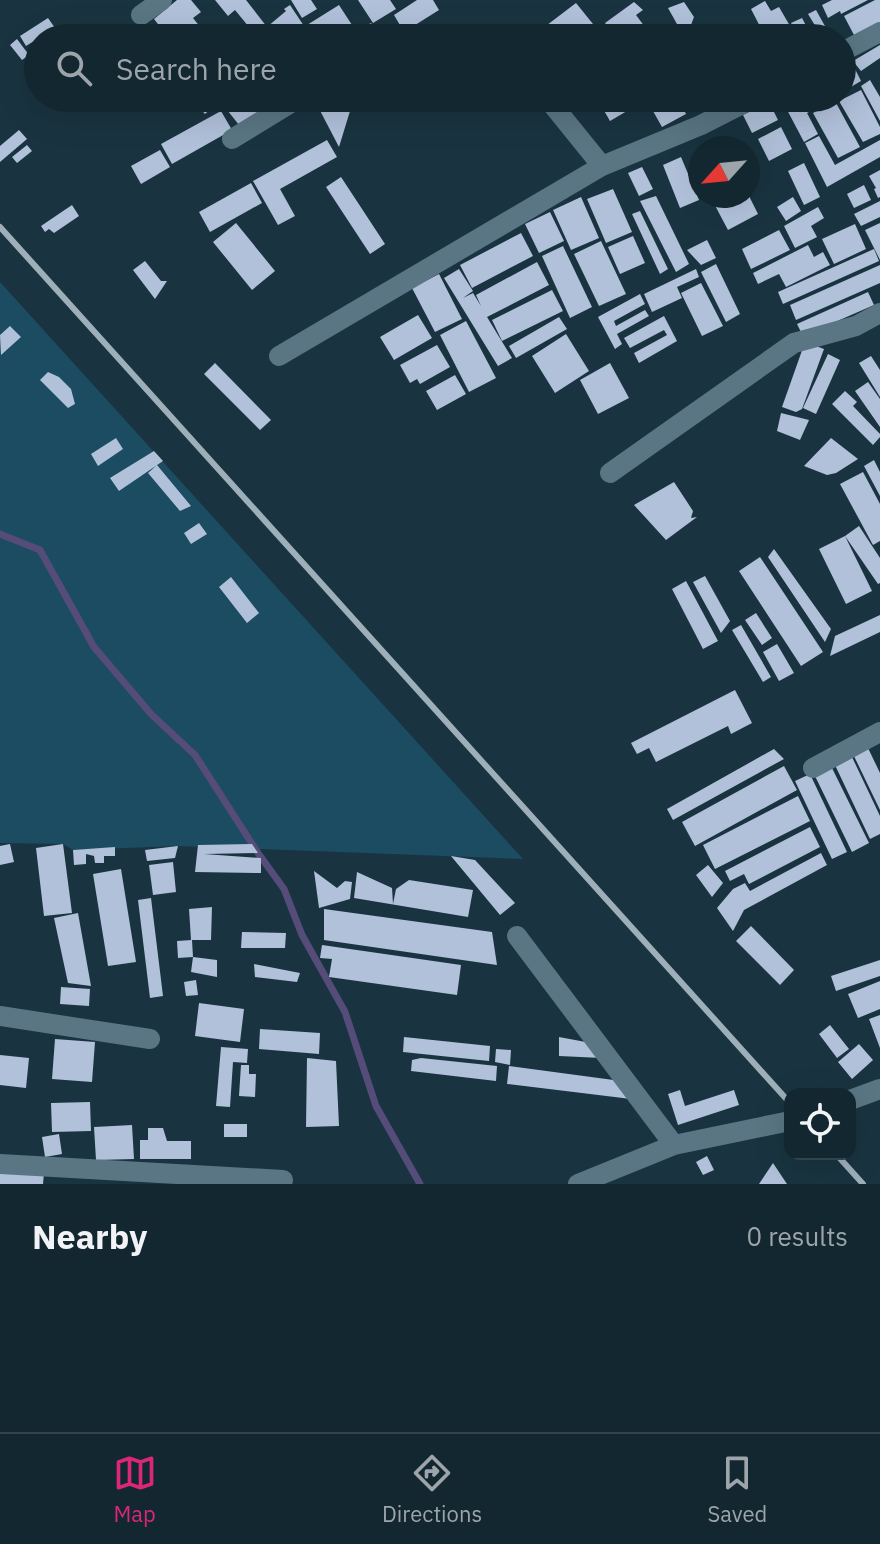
<!DOCTYPE html>
<style>
body{margin:0;font-family:"IBM Plex Sans",sans-serif;background:#20333c;color:#f1f3f6}
.controls{position:absolute;right:24px;bottom:24px;display:grid;overflow:hidden;border-radius:16px;box-shadow:0 8px 32px #0002}
.controls button{width:72px;height:72px;display:grid;place-items:center;padding:0;border:0;border-bottom:2px solid #32444c;background:#132730;color:#f1f3f6;font:40px sans-serif}
.compass{position:absolute;left:688px;top:136px;width:72px;height:72px;border-radius:50%;background:#132730;box-shadow:0 8px 32px #0002;rotate:243deg}
.list{margin:0;padding:0;list-style:none}
h2{display:flex;justify-content:space-between;align-items:center;height:104px;margin:0;padding:0 32px;font-size:34px}
h2 small{font-size:26px;font-weight:400;color:#9da5ab}
.icon{flex:none;width:44px;height:44px;fill:none;stroke:currentColor;stroke-width:2;stroke-linecap:round;stroke-linejoin:round}
.map{position:relative;flex:none;width:880px;height:1184px;overflow:hidden}
.search{position:absolute;background:#132730;box-shadow:0 8px 32px #0002;left:24px;right:24px;top:24px;height:88px;display:flex;align-items:center;gap:20px;box-sizing:border-box;padding:0 28px;border-radius:44px;color:#9da5ab;font-size:30px}
.sheet{height:248px;background:#132730}
nav{display:flex;justify-content:space-around;align-items:center;box-sizing:border-box;height:112px;border-top:2px solid #32444c;background:#132730;font-size:22px;color:#9da5ab}
nav a{display:grid;justify-items:center;gap:4px}
nav .on{color:#db2777}
.map>svg:first-child{display:block}
.green{fill:#1b4c61}
.lines{fill:none;stroke-linecap:round;stroke-linejoin:round}
.stream{stroke:#554c7a;stroke-width:7}
.building{fill:#b1c1da}
.minor{stroke:#5a7684;stroke-width:20}
.rail{stroke:#9dafb8;stroke-width:6}
</style>
<div class="map">
<svg width="880" height="1184" viewBox="0 0 880 1184">
<rect width="100%" height="100%" fill="#193440"/>
<path class="green" d="M0,282L523,859L178,846L73,850L63,844L0,843Z"/>
<g class="lines">
<path class="stream" d="M0,534L40,550L94,647L151,714L195,755L258,853L284,889L302,935L345,1012L376,1106L420,1184"/>
</g>
<path class="building" d="M177,0H191L201,12L193,18L209,38H169L154,19Z
M215,0H246L267,27L286,11L284,9L290,5L312,38H258L235,10L228,16Z
M291,0H311L317,9L302,18Z
M358,0H390L396,9L373,23Z
M417,0H433L439,10L404,32L394,15Z
M832,0H868L841,14L840,11L828,18L822,5Z
M875,0H880V22L854,35L844,16Z
M765,1L771,11L779,7L797,38H766L751,9Z
M634,2L643,10L636,15L645,27L629,38H615L605,23Z
M684,2L694,17L689,30L682,33L668,8Z
M576,3L593,24L575,38H530Z
M339,5L352,25L344,30L341,25L339,26L346,37L371,23L380,38H315L307,25Z
M816,10L826,28L819,32L808,14Z
M48,18L55,28L26,46L20,36Z
M802,18L810,33L799,38L791,23Z
M17,39L29,55L22,60L10,45Z
M880,45V58L861,71L853,61Z
M850,59L861,81L849,88L842,75V64Z
M870,80L880,97V121L861,86Z
M861,90L880,127V134L863,142L839,101Z
M190,98H286L243,130L220,101L205,114Z
M321,98H354L339,147L315,101Z
M607,98H649L610,121L599,102Z
M659,98H678L686,114L662,127L649,104Z
M800,98H835L807,113L818,134L804,142L785,106Z
M835,101L860,147L838,158L813,113Z
M769,102L778,120L752,133L743,115Z
M221,111L232,130L172,164L161,144Z
M781,127L792,149L769,161L758,139Z
M19,130L27,139L0,162V146Z
M819,136L835,165L880,140V157L827,187L805,143Z
M327,140L337,157L280,189L295,216L278,225L253,181Z
M27,145L32,151L17,163L12,157Z
M160,150L170,167L141,184L131,166Z
M681,157L699,200L680,208L663,165Z
M804,163L820,197L804,205L788,171Z
M642,167L653,189L639,196L628,173Z
M880,170V197L878,198L874,189L876,188L869,176Z
M341,177L385,244L370,254L326,187Z
M251,183L262,203L210,232L199,212Z
M864,185L871,200L854,208L847,194Z
M613,189L632,232L606,243L587,199Z
M656,196L689,264L676,272L640,201Z
M710,196H749L758,214L728,230Z
M581,197L599,238L571,250L553,210Z
M793,197L801,211L786,221L777,207Z
M880,201V217L861,226L854,214Z
M72,205L79,216L54,233L49,229L45,232L41,226Z
M818,207L824,218L811,226L817,237L795,248L784,226Z
M640,211L668,269L660,274L632,214Z
M550,212L564,241L539,253L525,224Z
M236,223L275,271L252,290L213,242Z
M880,223V260L865,230Z
M855,224L866,249L834,264L822,239Z
M779,230L790,250L751,269L742,249Z
M521,233L533,256L472,288L460,265Z
M633,236L645,263L620,274L608,247Z
M707,240L716,258L701,265L687,250Z
M601,241L626,294L599,306L574,254Z
M808,245L814,257L823,252L830,265L786,287L779,274L758,284L753,273Z
M563,246L592,307L570,318L542,256Z
M874,249L879,261L783,304L778,292Z
M145,261L161,281H167L155,299L133,270Z
M537,262L549,285L487,317L512,358L498,366L444,278L459,269L473,291L463,298L473,293L481,306L476,295Z
M716,264L740,314L726,322L701,272Z
M880,265V283L796,320L790,305Z
M696,269L699,277L677,287L682,298L652,312L644,294Z
M439,274L462,319L435,332L412,288Z
M701,283L723,326L702,336L681,293Z
M552,290L563,311L502,341L492,320Z
M868,292L874,305L803,336L797,324Z
M640,294L645,304L614,321L616,326L645,310L649,316L617,334L622,344L615,349L598,317Z
M418,315L432,338L394,360L380,337Z
M664,316L677,341L639,363L634,353L667,335L664,330L630,348L624,338Z
M559,317L567,329L516,358L509,346Z
M466,321L496,378L469,392L440,335Z
M10,326L21,337L1,355L0,335Z
M566,334L589,371L555,393L532,356Z
M805,342L824,349L802,409L796,412L782,407Z
M437,345L450,367L420,384L417,379L410,383L400,365Z
M828,354L840,360L816,414L803,408Z
M871,356L880,370V397L859,363Z
M215,363L271,420L260,430L204,374Z
M610,363L629,398L598,414L580,380Z
M48,372L59,377L71,389L75,404L68,408L40,380Z
M455,375L466,394L437,410L426,391Z
M868,382L880,399V427L855,391Z
M845,391L857,402L853,406L880,434V437L873,445L832,404Z
M781,413L809,420L800,440L777,431Z
M116,438L123,449L98,466L91,454Z
M831,438L858,459L836,473L827,475L804,466Z
M154,451L163,461L119,491L110,478Z
M874,460L880,472V496L864,466Z
M157,465L191,506L180,511L148,473Z
M863,472L880,504V541L873,545L840,484Z
M674,482L693,511L691,518L697,517L666,540L634,505Z
M199,523L207,534L191,544L184,533Z
M859,526L880,558V583L878,584L845,536L872,591L846,604L819,549L845,536Z
M774,549L831,629L825,642L768,557Z
M760,557L823,652L801,666L739,571Z
M705,576L730,621L721,633L693,582Z
M231,577L259,613L247,623L219,587Z
M686,581L718,641L703,649L672,589Z
M756,613L772,638L762,645L745,620Z
M880,615V632L830,656L835,636Z
M741,625L771,677L763,682L732,630Z
M777,644L794,673L779,681L763,652Z
M735,690L752,723L731,734L728,726L656,762L649,748L637,754L631,743Z
M868,748L880,773V810L853,754Z
M774,749L784,759L673,820L667,809Z
M852,757L880,816V834L870,839L835,765Z
M784,766L797,790L695,846L682,822Z
M832,768L869,843L852,852L815,776Z
M810,774L847,852L832,859L795,781Z
M798,796L810,821L715,869L703,845Z
M810,827L820,847L749,884L744,874L730,881L725,871Z
M10,844L14,862L0,865V846Z
M63,844L72,913L44,916L36,848Z
M252,844L258,853L204,854L261,858V873L195,872L198,845Z
M178,846L175,858L147,861L145,850Z
M115,847V856H104V863H95L94,856L86,854V864L74,865L73,850Z
M821,853L827,865L744,910L733,931L717,908L733,889L745,883L750,891Z
M451,856L475,860L515,903L500,915Z
M173,862L176,892L153,895L149,865Z
M708,865L723,883L712,897L696,875Z
M121,869L136,962L108,966L93,874Z
M314,871L337,888L345,881L352,882L350,899L319,908Z
M357,872L392,888L393,904L396,889L409,880L473,890L468,917L354,898Z
M151,898L163,996L150,998L138,900Z
M212,907L211,940H191L189,909Z
M324,909L492,932L497,965L324,940Z
M78,913L91,986L68,983L54,918Z
M751,926L794,970L780,985L736,941Z
M242,932L286,933L285,948H241Z
M192,940L193,957L217,960V977L191,972L193,957L178,958L177,941Z
M322,945L461,965L457,995L329,977L332,959L320,958Z
M880,960V976L836,991L831,976Z
M254,964L300,973L297,982L255,977Z
M196,980L198,995L186,996L184,982Z
M880,981V1009L858,1018L848,994Z
M61,987L90,989L89,1006L60,1004Z
M199,1003L244,1009L240,1042L195,1036Z
M880,1015V1048L869,1019Z
M830,1025L849,1049L837,1058L819,1034Z
M260,1029L320,1033L319,1054L259,1049Z
M404,1037L490,1046L489,1061L403,1052Z
M559,1037L591,1043L602,1058L559,1056Z
M55,1039L95,1042L92,1082L52,1079Z
M859,1044L873,1060L852,1079L838,1062Z
M221,1047L248,1049L247,1063L233,1062L230,1107L216,1106Z
M496,1049L511,1050L510,1065L495,1062Z
M0,1055L29,1058L26,1088L0,1085Z
M307,1058L336,1061L339,1126L306,1127Z
M421,1058L497,1066L496,1081L411,1071L412,1060Z
M241,1065H249V1074H256L255,1097L239,1096Z
M509,1066L621,1081L631,1099L507,1084Z
M680,1090L685,1106L734,1090L739,1105L678,1125L668,1094Z
M90,1102L91,1131L52,1132L51,1103Z
M224,1124H247V1137H224Z
M132,1125L134,1159L96,1160L94,1127Z
M148,1128H163L167,1141H191V1159H140V1140H148Z
M59,1134L62,1154L45,1157L42,1137Z
M707,1156L714,1170L703,1175L696,1162Z
M773,1163L787,1184H759Z
M0,1169L44,1173L43,1184H0Z"/>
<g class="lines">
<path class="minor" d="M141,15L162,0
M842,52L880,32
M547,98L602,166
M232,139L299,98
M279,356L602,166L701,125L754,98
M610,473L794,343L856,326L880,313
M813,768L880,732
M517,936L674,1145
M0,1016L150,1039
M850,1100L880,1089
M0,1164L283,1180
M578,1184L674,1145L790,1121"/>
<path class="rail" d="M0,227L790,1103
M836,1154L863,1184"/>
</g>
</svg>
<div class="controls">
<button><svg class="icon" aria-label="locate" viewBox="0 0 24 24"><circle cx="12" cy="12" r="6"/><path d="M12 2v4M12 18v4M2 12h4M18 12h4"/></svg></button>
</div>
<svg class="compass" viewBox="-18 -18 36 36"><path d="M0-13l5 13h-10z" fill="#e53935"/><path d="M0 13l5-13h-10z" fill="#9da5ab"/></svg>
<div class="search"><svg class="icon" aria-label="search" viewBox="0 0 24 24"><circle cx="10" cy="10" r="6"/><path d="M15 15l6 6"/></svg>Search here</div>
</div>
<section class="sheet">
<h2>Nearby<small>0 results</small></h2>
<ul class="list">
</ul>
</section>
<nav>
<a class="on"><svg class="icon" aria-label="map" viewBox="0 0 24 24"><path d="M3 6l6-2 6 2 6-2v14l-6 2-6-2-6 2zM9 4v14M15 6v14"/></svg>Map</a>
<a><svg class="icon" aria-label="directions" viewBox="0 0 24 24"><path d="M12 3l9 9-9 9-9-9zM9 14v-3h6M13 9l2 2-2 2"/></svg>Directions</a>
<a><svg class="icon" aria-label="saved" viewBox="0 0 24 24"><path d="M7 4h10v16l-5-4-5 4z"/></svg>Saved</a>
</nav>
